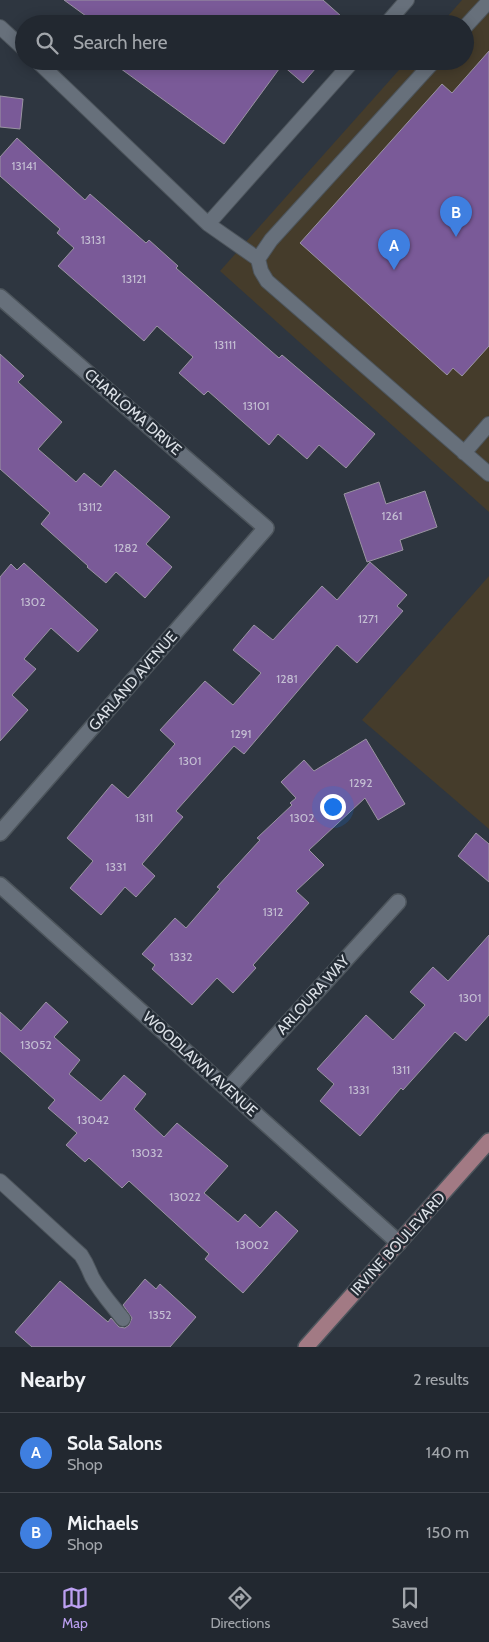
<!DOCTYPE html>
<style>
body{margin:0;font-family:Cabin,sans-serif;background:#2a3038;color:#f1f3f6}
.you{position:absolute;left:332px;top:806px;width:18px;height:18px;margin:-12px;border:4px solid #fff;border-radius:50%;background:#1a73e8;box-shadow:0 0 0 8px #1a73e833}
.badge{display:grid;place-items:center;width:32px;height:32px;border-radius:50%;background:#bca0f2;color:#fff;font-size:16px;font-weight:700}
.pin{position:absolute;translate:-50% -41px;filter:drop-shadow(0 1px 2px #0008)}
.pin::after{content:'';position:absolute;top:26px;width:18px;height:15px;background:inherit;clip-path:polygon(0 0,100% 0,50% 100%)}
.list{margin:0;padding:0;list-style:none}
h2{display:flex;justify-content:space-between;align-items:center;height:65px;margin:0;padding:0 20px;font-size:21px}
h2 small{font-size:16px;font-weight:400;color:#a2a6ab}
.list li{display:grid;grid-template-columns:32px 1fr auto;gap:15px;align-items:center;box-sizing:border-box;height:80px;padding:0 20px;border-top:1px solid #3f444c}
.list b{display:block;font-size:19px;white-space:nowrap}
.list p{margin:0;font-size:16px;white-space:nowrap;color:#a2a6ab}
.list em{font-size:16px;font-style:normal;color:#a2a6ab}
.icon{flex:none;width:28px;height:28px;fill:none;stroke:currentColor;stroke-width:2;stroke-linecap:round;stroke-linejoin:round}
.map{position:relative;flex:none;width:489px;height:1347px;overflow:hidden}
.search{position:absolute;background:#222830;box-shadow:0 2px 12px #0003;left:15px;right:15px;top:15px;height:55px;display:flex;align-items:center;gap:12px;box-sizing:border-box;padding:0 18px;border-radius:28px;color:#a2a6ab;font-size:19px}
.sheet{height:225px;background:#222830}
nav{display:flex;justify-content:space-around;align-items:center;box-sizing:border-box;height:70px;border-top:1px solid #3f444c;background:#222830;font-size:14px;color:#a2a6ab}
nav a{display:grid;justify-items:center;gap:2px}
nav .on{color:#bca0f2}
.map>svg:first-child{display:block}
.commercial{fill:#453c2b}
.building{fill:#7a5a98;stroke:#9a94a2}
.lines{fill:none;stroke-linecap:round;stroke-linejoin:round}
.lane-casing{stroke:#4d555c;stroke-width:16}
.street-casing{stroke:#4d555c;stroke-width:18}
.primary-casing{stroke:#4d555c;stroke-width:18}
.lane{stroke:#67707b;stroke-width:14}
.street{stroke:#67707b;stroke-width:15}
.primary{stroke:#a27a84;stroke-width:15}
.labels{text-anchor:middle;stroke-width:5;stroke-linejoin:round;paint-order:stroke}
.number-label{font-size:12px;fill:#c4bfd3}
.street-label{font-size:15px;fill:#dce1e7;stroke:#242c35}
</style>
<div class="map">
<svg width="489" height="1347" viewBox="0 0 489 1347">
<rect width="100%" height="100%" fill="#2e3640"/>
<path class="commercial" d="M462,0H489V512L220,271L407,61H465V24H441Z
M489,576V829L362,720Z"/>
<path class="building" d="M64,0H323L350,24H97Z
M489,51V346L462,376L453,368L447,375L300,243L442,84L452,93Z
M114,61H322L303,83L282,65L224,144L113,63Z
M0,96L23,99L20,129L0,127Z
M17,138L85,200L90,194L146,243L149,240L178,266L176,268L279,358L282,355L375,434L346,468L319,445L307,459L278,434L269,445L208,391L204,395L179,373L193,357L157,326L144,341L58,266L74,248L57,233L60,229L0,176V157Z
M0,354L24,376L18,382L62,422L38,449L76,482L84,473L101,487L115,470L170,517L146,544L172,567L145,598L116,572L106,583L87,567L88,566L41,524L50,513L0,469Z
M379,482L386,504L425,491L437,527L400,540L403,550L367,562L344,494Z
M370,562L407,595L397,606L403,611L357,663L337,645L244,754L234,746L176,811L183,817L142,864L155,876L136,897L125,887L101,915L70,888L93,861L67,838L112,784L128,798L175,744L160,730L205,681L233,705L261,673L233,650L254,625L273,640L322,586L337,600Z
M24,563L98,630L78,652L51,628L24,659L36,669L12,695L28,710L0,741V577L11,564L17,570Z
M366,739L405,804L378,820L365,798L309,850L324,865L296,891L309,903L253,965L256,968L233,993L217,978L192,1005L152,969L155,965L142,954L175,918L186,928L220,889L217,887L260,840L257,838L292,805L290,803L296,798L281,782L304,760L314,771Z
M476,833L489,844V882L458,856Z
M489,935V1015L466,1041L455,1032L403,1090L401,1088L360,1136L320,1101L334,1084L317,1069L366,1015L393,1040L425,1005L410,992L433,967L448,981Z
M46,1002L68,1022L54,1037L80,1060L69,1074L101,1101L124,1075L146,1094L134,1109L164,1137L177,1123L228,1166L204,1193L238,1222L245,1214L260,1228L276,1211L298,1231L243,1293L205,1259L209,1254L129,1181L122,1188L89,1158L85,1162L66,1145L77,1133L48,1108L55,1100L0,1051V1012L21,1031Z
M145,1279L156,1289L160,1284L196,1317L170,1347H32L15,1332L60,1281L108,1322L111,1318L119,1327L125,1328L129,1325L132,1318L123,1305Z"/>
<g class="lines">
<g class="lane-casing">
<path id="lane" d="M386,24L407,0
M0,27L24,49
M465,27L489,1
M37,61L208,224L353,61
M208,224L258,259L261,271L267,281L489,474
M258,259L271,240L434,61
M464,453L489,424
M0,1181L81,1255C87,1264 88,1268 92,1277C100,1292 112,1305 123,1319"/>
</g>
<g class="street-casing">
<path id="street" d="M0,297L266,528L0,833
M0,885L399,1243
M228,1089L398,902"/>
</g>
<g class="primary-casing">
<path id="primary" d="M306,1347L489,1141"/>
</g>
<use href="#lane" class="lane"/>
<use href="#street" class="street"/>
<use href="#primary" class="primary"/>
</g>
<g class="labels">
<g class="number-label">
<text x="24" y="170">13141</text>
<text x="93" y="244">13131</text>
<text x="134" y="283">13121</text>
<text x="225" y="349">13111</text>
<text x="256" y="410">13101</text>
<text x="90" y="511">13112</text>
<text x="392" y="520">1261</text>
<text x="126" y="552">1282</text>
<text x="33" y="606">1302</text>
<text x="368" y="623">1271</text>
<text x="287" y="683">1281</text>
<text x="241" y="738">1291</text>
<text x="190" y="765">1301</text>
<text x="361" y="787">1292</text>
<text x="144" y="822">1311</text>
<text x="302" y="822">1302</text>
<text x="116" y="871">1331</text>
<text x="273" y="916">1312</text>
<text x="181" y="961">1332</text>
<text x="470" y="1002">1301</text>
<text x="36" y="1049">13052</text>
<text x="401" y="1074">1311</text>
<text x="359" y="1094">1331</text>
<text x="93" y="1124">13042</text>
<text x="147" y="1157">13032</text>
<text x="185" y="1201">13022</text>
<text x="252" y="1249">13002</text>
<text x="160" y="1319">1352</text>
</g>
<g class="street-label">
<text transform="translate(133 412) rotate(41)" y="5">CHARLOMA DRIVE</text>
<text transform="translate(133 681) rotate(-49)" y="5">GARLAND AVENUE</text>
<text transform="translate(313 995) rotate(-48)" y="5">ARLOURA WAY</text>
<text transform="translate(200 1064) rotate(42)" y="5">WOODLAWN AVENUE</text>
<text transform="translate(398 1244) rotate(-48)" y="5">IRVINE BOULEVARD</text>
</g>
</g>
</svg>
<div class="you"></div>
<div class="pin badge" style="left:394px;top:270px;background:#3f7fe0">A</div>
<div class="pin badge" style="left:456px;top:237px;background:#3f7fe0">B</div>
<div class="search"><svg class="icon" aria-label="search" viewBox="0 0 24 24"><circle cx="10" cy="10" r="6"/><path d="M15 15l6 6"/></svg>Search here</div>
</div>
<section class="sheet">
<h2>Nearby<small>2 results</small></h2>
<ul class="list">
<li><span class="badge" style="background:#3f7fe0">A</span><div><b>Sola Salons</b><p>Shop</p></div><em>140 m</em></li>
<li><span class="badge" style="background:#3f7fe0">B</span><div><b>Michaels</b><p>Shop</p></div><em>150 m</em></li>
</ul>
</section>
<nav>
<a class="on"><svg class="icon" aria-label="map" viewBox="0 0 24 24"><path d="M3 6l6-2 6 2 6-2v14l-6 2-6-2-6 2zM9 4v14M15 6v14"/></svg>Map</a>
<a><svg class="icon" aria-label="directions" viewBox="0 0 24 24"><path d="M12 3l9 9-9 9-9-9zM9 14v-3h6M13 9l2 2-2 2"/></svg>Directions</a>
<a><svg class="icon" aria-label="saved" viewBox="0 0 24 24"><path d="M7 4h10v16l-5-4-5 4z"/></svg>Saved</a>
</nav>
